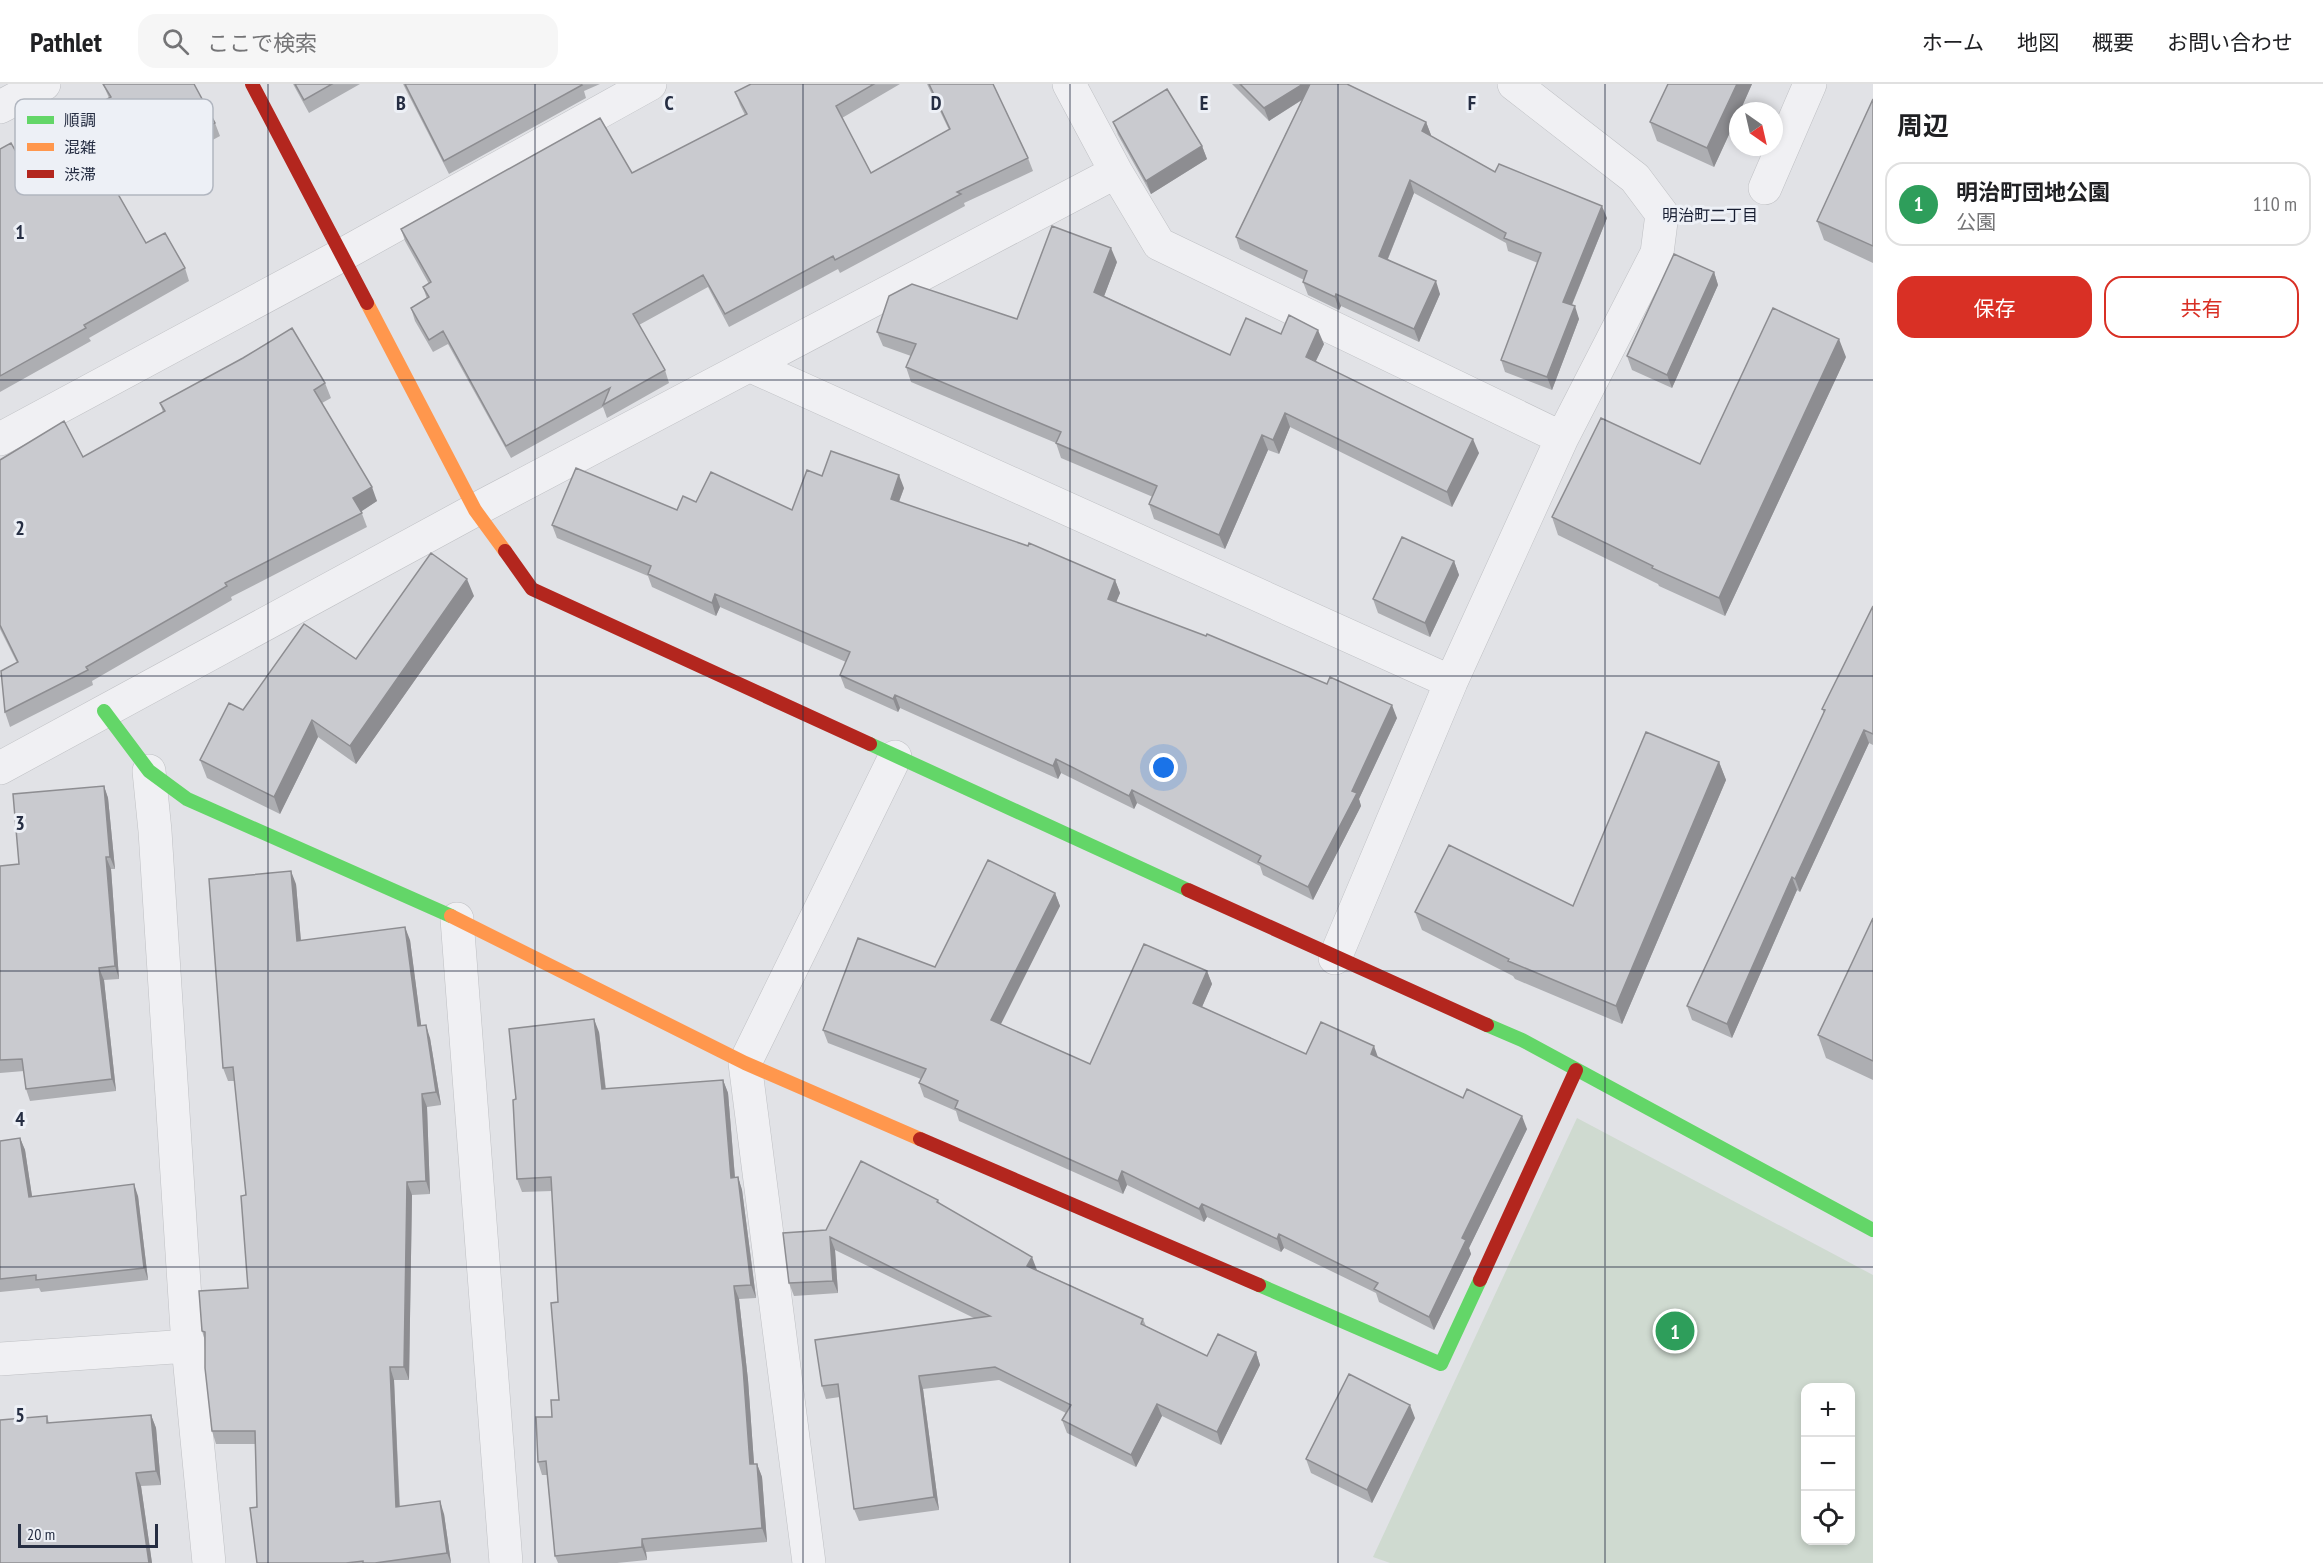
<!DOCTYPE html>
<html lang="ja">
<meta charset="utf-8">
<style>
body{margin:0;font-family:"PT Sans Narrow","Noto Sans JP",sans-serif;background:#f6f6f6;color:#202124}
.controls{position:absolute;right:18px;bottom:18px;display:grid;overflow:hidden;border-radius:12px;box-shadow:0 3px 9px #0003}
.controls button{width:54px;height:54px;display:grid;place-items:center;padding:0;border:0;border-bottom:2px solid #e0e0e0;background:#fff;color:#202124;font:30px sans-serif}
.compass{position:absolute;left:1729px;top:18px;width:54px;height:54px;border-radius:50%;background:#fff;box-shadow:0 3px 9px #0003;rotate:146deg}
.scale{position:absolute;left:18px;bottom:15px;width:140px;box-sizing:border-box;padding-left:6px;border:3px solid #252d42;border-top:0;font-size:16px;line-height:21px;white-space:nowrap;color:#252d42;-webkit-text-stroke:4px #edf0f6;paint-order:stroke}
.you{position:absolute;left:1164px;top:684px;width:21px;height:21px;margin:-15px;border:4px solid #fff;border-radius:50%;background:#1a73e8;box-shadow:0 0 0 9px #1a73e833}
.badge{display:grid;place-items:center;width:39px;height:39px;border-radius:50%;background:#d93025;color:#fff;font-size:20px;font-weight:700}
.pin{position:absolute;translate:-50% -50%;border:3px solid #fff;box-shadow:0 2px 6px #0006}
.list{margin:0;padding:0;list-style:none}
h2{display:flex;justify-content:space-between;align-items:center;height:78px;margin:0;padding:0 24px;font-size:26px}
h2 small{font-size:20px;font-weight:400;color:#757577}
.list li{display:grid;grid-template-columns:39px 1fr auto;gap:18px;align-items:center;box-sizing:border-box;height:84px;margin:0 12px 12px;padding:0 12px;border:2px solid #e0e0e0;border-radius:18px}
.list b{display:block;font-size:22px;white-space:nowrap}
.list p{margin:0;font-size:20px;white-space:nowrap;color:#757577}
.list em{font-size:20px;font-style:normal;color:#757577}
.actions{display:flex;gap:12px;padding:18px 24px}
.actions a{flex:1;padding:14px 0;border:2px solid #d93025;border-radius:18px;text-align:center;font-size:21px;color:#d93025}
.actions .main{background:#d93025;color:#fff}
.icon{flex:none;width:33px;height:33px;fill:none;stroke:currentColor;stroke-width:2;stroke-linecap:round;stroke-linejoin:round}
.map{position:relative;flex:none;width:1873px;height:1479px;overflow:hidden}
header{display:flex;align-items:center;gap:36px;box-sizing:border-box;height:84px;padding:0 30px;background:#fff;border-bottom:2px solid #e0e0e0}
header strong{font-size:28px}
nav{display:flex;gap:33px;margin-inline-start:auto;font-size:21px}
.search{width:420px;height:54px;background:#f6f6f6;display:flex;align-items:center;gap:15px;box-sizing:border-box;padding:0 21px;border-radius:18px;color:#757577;font-size:22px}
main{display:flex}
aside{flex:1;background:#fff}
.map>svg:first-child{display:block}
.park{fill:#cfdad0;fill-rule:evenodd}
.lines{fill:none;stroke-linecap:round;stroke-linejoin:round}
.street-casing{stroke:#bfc0c4;stroke-width:34}
.street{stroke:#f0f0f3;stroke-width:33}
.fast{stroke:#63d668;stroke-width:14}
.slow{stroke:#ff974d;stroke-width:14}
.jam{stroke:#b3261e;stroke-width:14}
.wall{fill:#adaeb2}
.shaded-wall{fill:#8d8d91}
.building{fill:#c9cacf;stroke:#8d8d91;stroke-width:1.5}
.grid{fill:none;stroke:#252d42;stroke-width:1.5;stroke-opacity:0.55}
.labels{text-anchor:middle;stroke-width:6;stroke-linejoin:round;paint-order:stroke}
.neighbourhood-label{font-size:16px;fill:#181e32;stroke:#edf0f6}
.key{fill:#edf0f6;stroke:#b1b6c0;stroke-width:1.5}
.key-label{font-size:16px;fill:#252d42}
.grid-label{font-size:20px;text-anchor:middle;font-weight:bold;fill:#252d42;stroke:#edf0f6;stroke-width:6;stroke-linejoin:round;paint-order:stroke}
</style>
<header>
<strong>Pathlet</strong>
<div class="search"><svg class="icon" aria-label="search" viewBox="0 0 24 24"><circle cx="10" cy="10" r="6"/><path d="M15 15l6 6"/></svg>ここで検索</div>
<nav><a>ホーム</a><a>地図</a><a>概要</a><a>お問い合わせ</a></nav>
</header>
<main>
<div class="map">
<svg width="1873" height="1479" viewBox="0 0 1873 1479">
<rect width="100%" height="100%" fill="#e1e2e6"/>
<path class="park" d="M1577,1034L1873,1191V1479H1390L1373,1473ZM1806,1304H1850V1456H1806Z"/>
<g class="lines">
<g class="street-casing">
<path id="street" d="M1069,0L1116,88L1159,160L1562,354
M0,23L44,0
M1765,104L1810,0
M751,282L1451,598
M0,355L342,171L650,0
M0,684L475,426L1116,88
M149,687L155,747L188,1262L209,1479
M457,835L506,1479
M1335,874L1451,598L1562,354L1657,169L1662,130L1635,94L1514,0
M0,1275L188,1262
M809,1479L745,979L895,673"/>
</g>
<use href="#street" class="street"/>
<path class="fast" d="M104,627L149,687L187,715L451,832
M870,660L1188,806
M1487,941L1522,956L1873,1146
M1259,1201L1441,1280L1480,1196"/>
<path class="slow" d="M367,219L475,426L505,467
M451,832L745,979L920,1055"/>
<path class="jam" d="M252,0L367,219
M505,467L532,505L870,660
M1188,806L1487,941
M920,1055L1259,1201
M1480,1196L1576,986"/>
</g>
<path class="wall" d="M103,0L215,39L220,52L117,108L146,159L185,184L189,197L89,254L91,257L0,308V65L15,66L109,14Z
M293,0H360L309,29Z
M403,0H600L584,7L586,14L449,90Z
M751,0H900L842,34L871,89L949,46L927,0H993L1028,74L1033,87L964,119L965,122L840,189L838,185L729,243L708,203L639,241L665,286L669,299L607,334L603,323L511,374L448,260L433,268L415,237L411,224L427,215L423,203L429,200L405,157L401,145L632,89L745,31L740,21L735,8Z
M1232,0H1347L1426,38L1431,51L1430,52L1495,88L1607,134L1572,221L1579,235L1552,306L1505,288L1501,276L1538,179L1508,167L1506,159L1414,109L1388,175L1440,210L1419,258L1341,222L1339,226L1308,211L1303,198L1304,196L1240,165L1236,153L1302,16L1269,37Z
M1668,0H1752L1740,27H1738V31L1714,83L1657,57L1650,38Z
M1873,15V179L1824,156L1817,137Z
M1113,38L1202,62L1207,75L1151,110L1118,51Z
M1117,178L1104,212L1230,271L1281,250L1324,260L1316,277L1479,369L1452,423L1290,343L1279,370L1268,366L1225,465L1154,435L1149,420L1153,413L1061,374L1056,359L911,298L906,283L911,272L883,262L877,248L1017,235Z
M1714,188L1718,201L1672,304L1632,286L1627,272Z
M1846,273L1725,532L1659,502L1658,500L1558,451L1552,433L1700,380Z
M325,299L331,314L322,319L377,417L361,427L367,443L231,513L232,516L92,597L93,601L10,643L5,628L17,579L0,545V376L83,373L163,328L160,319Z
M822,392L904,404L899,418L1115,496L1120,509L1116,518L1397,634L1359,715L1361,722L1313,816L1263,791L1260,782L1137,719L1134,725L1061,689L1058,695L900,624L898,628L845,604L840,591L846,578L720,523L716,532L652,503L648,492L557,454L552,441L677,426L696,418L792,426Z
M1454,477L1459,491L1430,553L1378,529L1373,515Z
M474,512L356,680L318,653L280,730L207,694L200,676L243,626L356,575Z
M1873,522V661L1869,659L1800,808L1797,806L1732,954L1692,936L1687,922L1824,629L1822,625Z
M1719,678L1726,696L1622,940L1515,895L1513,892L1422,846L1415,828L1573,822Z
M104,702L108,714L115,785H111L119,895L104,896L116,1007L30,1017L26,1005L24,987L0,989V782L19,780Z
M296,800L301,857L410,856L421,941L430,954L441,1021L427,1023L430,1110L412,1111L409,1296H394L400,1423L444,1430L451,1479H257L256,1360H216L212,1347L205,1257L202,1247L248,1204L246,1111L235,997H228L223,984Z
M1055,809L1060,822L1000,940L1090,980L1207,887L1212,900L1202,923L1306,970L1379,974L1527,1045L1469,1164L1471,1170L1434,1246L1379,1218L1376,1209L1284,1164L1281,1168L1207,1133L1204,1138L1127,1101L1123,1110L959,1037L956,1027L924,1013L919,999L921,995L828,959L823,946L935,883Z
M1873,834V996L1826,974L1818,951Z
M599,948L606,1005L723,996L728,1009L735,1093H738L742,1106L756,1214L739,1215L748,1296L754,1380H757L762,1393L767,1458L646,1468L647,1476L617,1479H558L555,1472L547,1391H542L538,1378L552,1333L559,1316L558,1218L552,1107L522,1108L517,1095L516,1015Z
M20,1054L25,1066L32,1113L138,1112L148,1196L41,1208L39,1204L0,1208V1057Z
M938,1116L940,1120L1037,1186L1143,1235L1146,1242L1207,1272L1256,1268L1260,1281L1221,1361L1162,1332L1136,1383L1067,1349L1062,1336L1066,1329L999,1296L923,1305L939,1426L859,1437L854,1425L840,1313L826,1315L822,1302L974,1234L835,1166L838,1209L794,1212L789,1199L826,1146Z
M151,1331L156,1344L161,1401L141,1402L152,1479H0L47,1332L49,1339Z
M1415,1334L1372,1419L1311,1389L1306,1375Z"/>
<path class="shaded-wall" d="M1303,0H1315L1317,6L1269,37L1264,24Z
M1737,0H1752L1740,27H1738V31L1714,83L1707,64Z
M1426,38L1431,51L1426,60L1422,47Z
M1202,62L1207,75L1151,110L1146,97Z
M1410,96L1414,109L1384,184L1379,172Z
M1602,122L1607,134L1568,230L1563,218Z
M1111,164L1117,178L1100,223L1094,208Z
M1714,188L1718,201L1672,304L1667,291Z
M1436,197L1440,210L1419,258L1414,245Z
M1336,210L1341,222L1339,226L1335,213Z
M1575,222L1579,235L1552,306L1547,293Z
M1318,246L1324,260L1311,287L1306,273Z
M1839,255L1846,273L1725,532L1719,514Z
M1285,329L1290,343L1279,370L1273,356Z
M1262,351L1268,366L1225,465L1219,451Z
M1473,355L1479,369L1452,423L1447,408Z
M899,391L904,404L895,428L891,415Z
M372,403L377,417L359,429L353,414Z
M1454,477L1459,491L1430,553L1425,539Z
M467,495L474,512L356,680L350,662Z
M1115,496L1120,509L1112,528L1108,515Z
M715,510L720,523L716,532L712,519Z
M895,611L900,624L898,628L893,615Z
M1392,621L1397,634L1359,715L1361,722L1313,816L1308,803Z
M312,636L318,653L280,730L274,713Z
M1864,646L1869,659L1800,808L1795,795Z
M1056,675L1061,689L1058,695L1053,682Z
M1719,678L1726,696L1622,940L1616,922Z
M104,702L108,714L115,785L110,773Z
M1132,706L1137,719L1134,725L1129,712Z
M106,773L111,785L119,895L115,882Z
M291,787L296,800L302,870L297,857Z
M1792,793L1797,806L1732,954L1727,940Z
M1055,809L1060,822L996,950L991,936Z
M405,843L410,856L423,955L418,942Z
M99,884L104,896L116,1007L112,995Z
M1207,887L1212,900L1198,932L1193,919Z
M594,935L599,948L607,1018L602,1005Z
M426,941L430,954L441,1021L436,1008Z
M1374,962L1379,976L1371,970Z
M723,996L728,1009L736,1107L731,1094Z
M422,1010L427,1023L430,1110L426,1097Z
M1522,1032L1527,1045L1469,1164L1471,1170L1434,1246L1429,1233L1462,1154Z
M20,1054L25,1066L34,1125L29,1113Z
M1122,1087L1127,1101L1123,1110L1118,1097Z
M738,1093L742,1106L756,1214L751,1201Z
M407,1098L412,1111L409,1296L404,1283Z
M134,1100L138,1112L148,1196L144,1184Z
M1202,1120L1207,1133L1204,1138L1199,1125Z
M1279,1150L1284,1164L1281,1168L1277,1155Z
M830,1153L835,1166L838,1209L833,1197Z
M1032,1173L1037,1186L1027,1182Z
M734,1202L739,1215L748,1296L755,1393L750,1380Z
M1256,1268L1260,1281L1221,1361L1217,1348Z
M390,1283L394,1296L400,1436L396,1423Z
M919,1292L923,1305L939,1426L934,1413Z
M1157,1320L1162,1332L1136,1383L1131,1371Z
M1410,1321L1415,1334L1372,1419L1367,1406Z
M151,1331L156,1344L161,1401L156,1387Z
M757,1380L762,1393L767,1458L762,1444Z
M136,1389L141,1402L152,1479H149Z
M440,1417L444,1430L451,1479L447,1469Z
M642,1455L646,1468L647,1476L642,1463Z"/>
<path class="building" d="M103,0H194L215,39L110,96L146,159L165,149L185,184L84,241L86,244L0,292V65L11,59L15,66L111,13Z
M295,0H332L304,16Z
M405,0H581L582,1L444,77Z
M751,0H874L836,22L871,89L950,45L929,0H993L1028,74L957,108L961,110L835,176L833,172L725,230L703,191L633,230L665,286L603,321L610,304L506,362L443,247L429,256L411,224L429,213L423,203L431,198L401,145L600,34L632,89L747,30L735,8Z
M1240,0H1303L1264,24Z
M1310,0H1347L1426,38L1422,47L1495,88L1499,80L1602,122L1563,218L1575,222L1547,293L1501,276L1541,169L1504,154L1506,149L1410,96L1379,172L1436,197L1414,245L1336,210L1335,213L1303,198L1307,187L1236,153Z
M1668,0H1737L1707,64L1650,38Z
M1167,5L1202,62L1146,97L1113,38Z
M1873,15V162L1817,137Z
M1052,142L1111,164L1094,208L1230,271L1246,234L1281,250L1289,231L1318,246L1306,273L1473,355L1447,408L1285,329L1273,356L1262,351L1219,451L1149,420L1157,402L1056,359L1061,348L906,283L916,260L877,248L889,212L912,200L1017,235Z
M1674,170L1714,188L1667,291L1627,272Z
M1773,224L1839,255L1719,514L1652,484L1653,482L1552,433L1601,334L1700,380Z
M292,244L325,299L314,306L372,403L353,414L362,429L225,499L227,502L86,583L88,586L5,628L1,587L18,578L0,541V376L64,337L83,373L165,327L160,319L243,274Z
M831,367L899,391L891,415L1028,462L1029,459L1115,496L1108,515L1206,552L1207,550L1327,600L1330,593L1392,621L1352,707L1357,709L1308,803L1258,778L1261,772L1132,706L1129,712L1056,675L1053,682L895,611L893,615L840,591L850,568L715,510L712,519L648,490L651,482L552,441L576,384L677,426L683,412L696,418L711,388L792,426L807,386L822,392Z
M1402,453L1454,477L1425,539L1373,515Z
M431,469L467,495L350,662L312,636L274,713L200,676L229,619L243,626L304,540L356,575Z
M1873,522V650L1864,646L1795,795L1792,793L1727,940L1687,922L1825,626L1822,625Z
M1646,648L1719,678L1616,922L1508,877L1509,875L1415,828L1449,761L1573,822Z
M104,702L110,773H106L115,882L99,884L112,995L26,1005L22,975L0,976V782L19,780L13,710Z
M988,776L1055,809L991,936L1090,980L1144,860L1207,887L1193,919L1306,970L1321,938L1374,962L1371,970L1463,1014L1467,1005L1522,1032L1462,1154L1466,1156L1429,1233L1374,1205L1378,1199L1279,1150L1277,1155L1202,1120L1199,1125L1122,1087L1118,1097L955,1024L958,1017L919,999L926,985L823,946L858,854L935,883Z
M291,787L297,857L405,843L418,942L426,941L436,1008L422,1010L426,1097L407,1098L404,1283H390L396,1423L440,1417L447,1469L375,1479H363V1477L346,1479H257L250,1424L257,1423L255,1347H212L205,1284V1248L202,1247L199,1207L248,1204L241,1112L246,1111L233,983L223,984L209,795Z
M1873,834V977L1818,951Z
M594,935L602,1005L723,996L731,1094L738,1093L751,1201L734,1202L743,1283L750,1380H757L762,1444L642,1455V1463L555,1472L546,1377L538,1378L536,1333H552L551,1316H559L551,1219L558,1218L551,1093L517,1095L513,1016L516,1015L509,945Z
M20,1054L29,1113L134,1100L144,1184L36,1196V1191L0,1195V1057Z
M861,1077L938,1116L937,1118L1032,1173L1027,1182L1143,1235L1141,1240L1207,1272L1218,1250L1256,1268L1217,1348L1157,1320L1131,1371L1062,1336L1071,1321L995,1283L919,1292L934,1413L854,1425L838,1300L822,1302L815,1256L990,1232L830,1153L833,1197L789,1199L783,1149L826,1146Z
M1349,1290L1410,1321L1367,1406L1306,1375Z
M151,1331L156,1387L136,1389L149,1479H0V1336L47,1332V1339Z"/>
<path class="grid" d="M268,0V1479M535,0V1479M803,0V1479M1070,0V1479M1338,0V1479M1605,0V1479M0,296H1873M0,592H1873M0,887H1873M0,1183H1873"/>
<g class="labels">
<g class="neighbourhood-label">
<text x="1710" y="137">明治町二丁目</text>
</g>
</g>
<rect x="15" y="15" width="198" height="96" rx="9" class="key"/>
<rect x="27" y="32" width="27" height="8" fill="#63d668"/>
<rect x="27" y="59" width="27" height="8" fill="#ff974d"/>
<rect x="27" y="86" width="27" height="8" fill="#b3261e"/>
<g class="key-label">
<text x="64" y="42">順調</text>
<text x="64" y="69">混雑</text>
<text x="64" y="96">渋滞</text>
</g>
<g class="grid-label">
<text x="401" y="26">B</text>
<text x="669" y="26">C</text>
<text x="936" y="26">D</text>
<text x="1204" y="26">E</text>
<text x="1472" y="26">F</text>
<text x="20" y="155">1</text>
<text x="20" y="451">2</text>
<text x="20" y="746">3</text>
<text x="20" y="1042">4</text>
<text x="20" y="1338">5</text>
</g>
</svg>
<div class="controls">
<button>+</button>
<button>−</button>
<button><svg class="icon" aria-label="locate" viewBox="0 0 24 24"><circle cx="12" cy="12" r="6"/><path d="M12 2v4M12 18v4M2 12h4M18 12h4"/></svg></button>
</div>
<svg class="compass" viewBox="-18 -18 36 36"><path d="M0-13l5 13h-10z" fill="#e53935"/><path d="M0 13l5-13h-10z" fill="#757577"/></svg>
<div class="scale">20 m</div>
<div class="you"></div>
<div class="pin badge" style="left:1675px;top:1247px;background:#2e9e5b">1</div>
</div>
<aside>
<h2>周辺<small></small></h2>
<ul class="list">
<li><span class="badge" style="background:#2e9e5b">1</span><div><b>明治町団地公園</b><p>公園</p></div><em>110 m</em></li>
</ul>
<div class="actions"><a class="main">保存</a><a>共有</a></div>
</aside>
</main>
